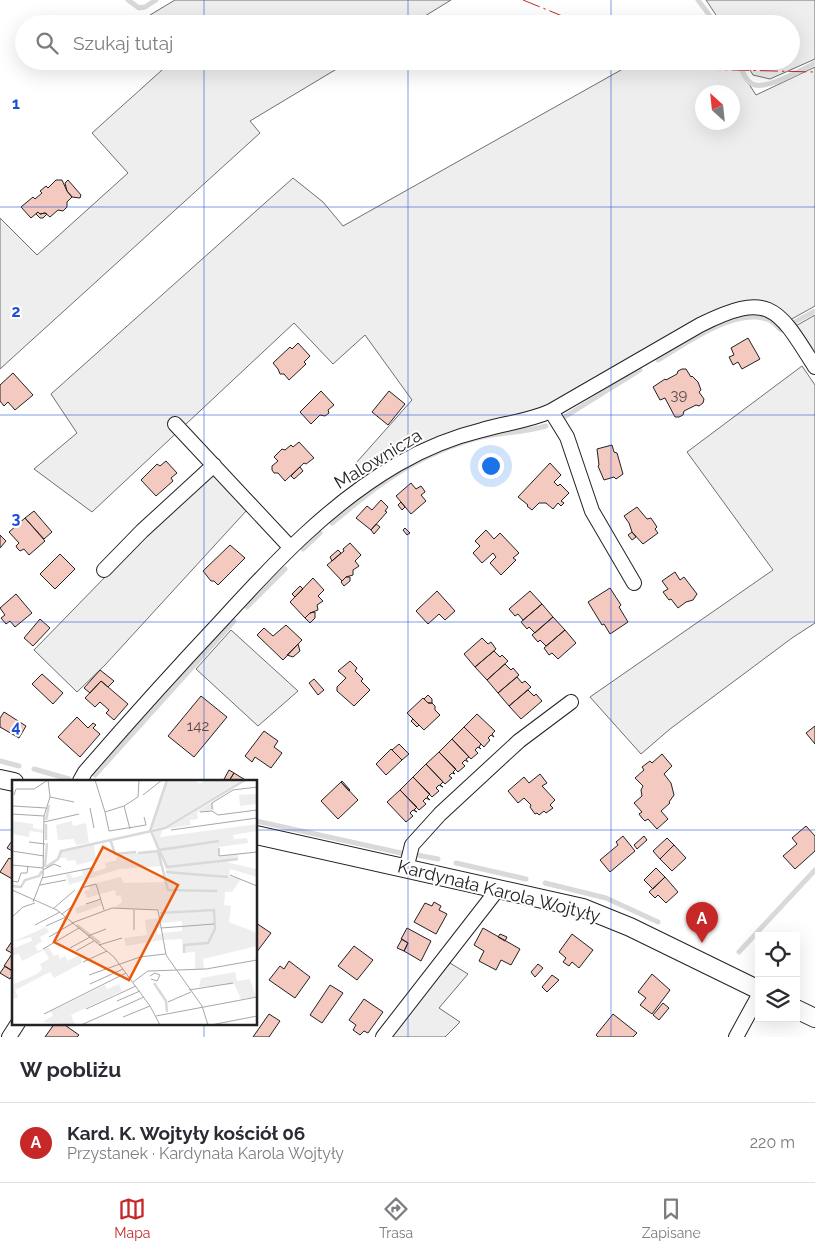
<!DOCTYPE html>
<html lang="pl">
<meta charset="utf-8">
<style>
body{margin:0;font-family:Raleway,sans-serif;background:#f7f7f7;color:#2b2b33}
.controls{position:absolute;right:15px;bottom:15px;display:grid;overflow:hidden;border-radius:0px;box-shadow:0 5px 20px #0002}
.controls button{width:45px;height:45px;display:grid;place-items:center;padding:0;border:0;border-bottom:1px solid #e1e1e2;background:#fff;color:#2b2b33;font:25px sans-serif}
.compass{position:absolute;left:695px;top:85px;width:45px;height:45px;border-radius:50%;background:#fff;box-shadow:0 5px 20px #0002;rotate:333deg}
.you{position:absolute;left:490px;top:465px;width:18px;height:18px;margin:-12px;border:4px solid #fff;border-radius:50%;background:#1a73e8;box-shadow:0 0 0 8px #1a73e833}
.badge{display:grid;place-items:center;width:32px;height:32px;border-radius:50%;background:#c62828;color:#fff;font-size:16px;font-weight:700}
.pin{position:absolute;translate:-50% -41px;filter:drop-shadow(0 1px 2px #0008)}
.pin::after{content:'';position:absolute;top:26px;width:18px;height:15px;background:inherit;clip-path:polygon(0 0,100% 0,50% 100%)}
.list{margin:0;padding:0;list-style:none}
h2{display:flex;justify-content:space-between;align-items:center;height:65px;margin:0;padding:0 20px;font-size:21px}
h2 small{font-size:16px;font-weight:400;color:#7c7c81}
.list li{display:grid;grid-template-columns:32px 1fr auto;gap:15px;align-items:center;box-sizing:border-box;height:80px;padding:0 20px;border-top:1px solid #e1e1e2}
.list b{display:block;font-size:19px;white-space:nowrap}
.list p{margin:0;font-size:16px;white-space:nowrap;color:#7c7c81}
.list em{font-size:16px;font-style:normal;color:#7c7c81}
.icon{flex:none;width:28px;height:28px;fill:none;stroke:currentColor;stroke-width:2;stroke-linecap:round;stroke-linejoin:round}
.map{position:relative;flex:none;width:815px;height:1037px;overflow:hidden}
.search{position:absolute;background:#fff;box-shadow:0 5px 20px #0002;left:15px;right:15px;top:15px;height:55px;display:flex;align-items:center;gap:12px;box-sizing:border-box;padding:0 18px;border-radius:28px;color:#7c7c81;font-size:19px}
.sheet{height:145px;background:#fff}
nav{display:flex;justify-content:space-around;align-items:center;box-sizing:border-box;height:70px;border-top:1px solid #e1e1e2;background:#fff;font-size:14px;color:#7c7c81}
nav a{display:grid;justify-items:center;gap:2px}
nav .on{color:#c62828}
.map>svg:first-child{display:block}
.green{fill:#eee;stroke:#6f6f6f;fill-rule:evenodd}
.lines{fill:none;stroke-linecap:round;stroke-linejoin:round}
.stream{stroke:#d9d9d9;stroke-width:5}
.building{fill:#f3c9c0;stroke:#222}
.minor-casing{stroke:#222;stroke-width:16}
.tertiary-casing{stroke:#222;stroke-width:20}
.minor{stroke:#fff;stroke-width:14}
.tertiary{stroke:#fff;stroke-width:18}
.power{stroke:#c62828;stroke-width:1;stroke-dasharray:18 4 2.5 4;stroke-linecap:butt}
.grid{fill:none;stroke:#1d4ed8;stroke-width:1;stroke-opacity:0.55}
.labels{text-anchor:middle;stroke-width:4;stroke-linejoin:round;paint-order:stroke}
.number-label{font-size:15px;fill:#564c4a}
.street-label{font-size:18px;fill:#222;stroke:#fff}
.inset-river{fill:none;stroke:#d9d9d9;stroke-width:2.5}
.inset-road{fill:none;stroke:#a7a7a7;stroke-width:1}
.view{fill:#e8590c;fill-opacity:0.15;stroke:#e8590c;stroke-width:2.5}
.inset-edge{fill:none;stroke:#222;stroke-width:2.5}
.grid-label{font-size:16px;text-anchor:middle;font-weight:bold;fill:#1d4ed8;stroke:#fff;stroke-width:4;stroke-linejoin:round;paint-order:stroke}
</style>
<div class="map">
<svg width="815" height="1037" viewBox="0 0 815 1037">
<rect width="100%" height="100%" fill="#fff"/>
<path class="green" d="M175,0H451L412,24H158L150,15Z
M706,0H815V59L770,79L753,75L745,61H791V24H722Z
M172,61H350L250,121L260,133L0,369V218L37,255L128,173L92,133Z
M637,61H734L756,95L815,67V306L790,320L780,310L756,301L555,404L368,477L356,463L412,400L365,335L333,364L294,323L92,512L34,469L77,433L51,394L293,178L323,202L343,226ZM702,92H732V122H702Z
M815,315V359L794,327Z
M802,366L815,385V623L792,638L670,729L641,754L590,697L773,570L687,452Z
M214,473L247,510L105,665L77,692L34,650L145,536Z
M231,630L298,691L258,726L196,669Z
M450,963L468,974L439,1008L460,1022L445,1037H390Z"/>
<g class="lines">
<path class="stream" d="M128,0L139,8L145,7L156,0
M698,0L716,24
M738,61C741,69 745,80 752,84C765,91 802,70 815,63
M793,323L815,311
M658,360C686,344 736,306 769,320C774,322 777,327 781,330
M566,416L640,370
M332,523C349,510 365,495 383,483C411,463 445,447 477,438C500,432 523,433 546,426
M303,549L320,533
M247,607L285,569
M0,761L19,766
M34,769L69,779
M95,775L234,621
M256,821L401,853
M417,855L438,859
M456,863L526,879
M545,883L606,898L658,922
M739,952L815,870"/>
</g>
<path class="building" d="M56,180H62L67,191L72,197L67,202V207L63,211L58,210L50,217L45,213L40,214L38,212L31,218L21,207L33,197L35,199L42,193L40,191L46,186L48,188Z
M68,180L81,195L80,198L72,197L67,191L65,183Z
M38,212L40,214L45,213L47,214L43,218H40L36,214Z
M748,338L760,359L742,369L738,362L733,365L729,357L734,355L731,348Z
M298,343L310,356L304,362L306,364L289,380L284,374H280L278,369L273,363L290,347L292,349Z
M682,369H686L691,377L692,376L698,382L701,390L699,392L704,399L703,403L699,406L696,405L684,411L683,415L679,417H675L665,398L660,400L653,387L665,379L666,380L677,374L678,371Z
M13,373L33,395L15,410L8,402L4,406L0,401V385Z
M321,391L334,405L328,410L329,413L325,416L320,415L311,424L300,412Z
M389,391L405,404L388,425L372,412Z
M299,442L314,458L306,464L304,463L285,481L278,473H274L272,470V466L278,461L274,457L282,449L285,450L291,445L293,447Z
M612,445L614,452L617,453L623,474L616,479L614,477L604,480L598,466L599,465L597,449Z
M166,461L177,473L171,478L173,481L156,496L141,480L157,464L160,466Z
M550,463L561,475L554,482L558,486L560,484L569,493L561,501L564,503L561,506L558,503L553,509L546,503H539L532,510L527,506L528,505L518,497Z
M300,467L303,471L294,479L291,476Z
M411,483L416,489L421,486L424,490L425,492L421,495L426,501L411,514L396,496Z
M381,500L388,507L385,511L387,512L371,530L356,518L367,506L372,510Z
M401,502L405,507L402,510L398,505Z
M637,507L647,519L651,518L657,527L655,529L658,533L643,544L632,532L629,523L624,516Z
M34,511L52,532L44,539L25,518Z
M25,518L45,541L29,555L24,549L20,551L17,548L16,546L19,543L9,532Z
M376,524L380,527L374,534L371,530Z
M405,528L410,533L407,535L403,530Z
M486,530L494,539L500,533L519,553L513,558L516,560L501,575L490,563L496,557L493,553L482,563L473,553L480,546L475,541Z
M632,532L636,537L632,540L628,535Z
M0,535L6,541L0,548Z
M350,543L361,555L355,561L359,566L353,570V575L346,577L342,581L327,565L344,551L343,549Z
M230,545L245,558L218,585L214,581H211L203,571Z
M338,550L341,553L332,561L330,557Z
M60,554L75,569L55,589L40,574Z
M675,572L680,580L684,577L697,594L693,600L686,602L678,608L671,599L669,600L663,592L668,589L662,581Z
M346,577H350V581L344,586L341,582Z
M313,578L324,590L318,596L323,601L317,605L318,610L310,613L305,618L290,602Z
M300,586L303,589L295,597L292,594Z
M610,588L621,605L619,607L628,622L610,634L604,624L602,625L588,602Z
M437,591L455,611L445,620L439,614L428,624L416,611Z
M530,591L542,604L523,620L518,614L515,616L509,609Z
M16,594L32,613L15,627L10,621L6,624L1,618L5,615L0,608Z
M542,604L553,617L535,633L529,627L527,629L521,622Z
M315,612V618L310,623L305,618L310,613Z
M553,617L565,630L546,646L540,640L538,642L532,635Z
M40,619L50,628L33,646L24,638Z
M286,625L302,640L283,660L257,635L264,628L273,636Z
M565,630L576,643L558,659L552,653L549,655L544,648Z
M482,638L488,644L491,642L496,649L475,667L464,654Z
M298,644L300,651L293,657L287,655Z
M494,651L500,657L502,655L508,661L487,680L475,667Z
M350,661L357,668L355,671L363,679L361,681L370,690L354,706L337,691V687L346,678L338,671Z
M505,664L511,670L513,668L519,675L498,693L487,680Z
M100,670L114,681L108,687L101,681L90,693L84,688Z
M42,674L63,693L53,704L32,684Z
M517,677L522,683L525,681L531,687L509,706L498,693Z
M314,679L324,690L318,695L309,683Z
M101,681L128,704L114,720L106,713L109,710L100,702L95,707L85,698Z
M528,690L534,696L536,694L542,701L521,719L509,706Z
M428,695L432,699V703H428L424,699Z
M201,696L227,717L194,757L168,736Z
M423,698L428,703H432L435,706V710L440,715L424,730L407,713Z
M4,712L26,726L19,738L0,727V718Z
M477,714L495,731L492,734L494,737L491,735L488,738L490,740L484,747L464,727Z
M77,717L88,728L93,723L96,725L93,728L100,734L80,757L58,737Z
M413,719L419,725L417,727L411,721Z
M815,726V744L806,733Z
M464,727L481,744L479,747L481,749L478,747L475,750L478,753L471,759L452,739Z
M264,731L278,741L274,747L282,753L271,768L255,757L252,762L245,756Z
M452,739L469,757L466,759L468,762L465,760L462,763L465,766L458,772L439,752Z
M399,744L409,754L402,760L392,750Z
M391,749L402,760L386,775L376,764Z
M439,752L456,769L453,772L455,774L452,773L449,776L452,778L445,784L426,764Z
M662,754L672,766L664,774L671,783L674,795L669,802L670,803L661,811L668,819L657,829L648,819L645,821L642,818L639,814L642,812L634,803L642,796L641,790L643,786L635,778L644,770L642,767L650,761L652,763Z
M426,764L443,782L440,785L443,787L439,785L436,788L439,791L432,797L413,777Z
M229,770L234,773L229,781H223Z
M234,773L247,781H229Z
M540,774L547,783L542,786L555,800L550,805L553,808L546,813L544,811L539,815L537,813L535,814L530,807L531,805L524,798L518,803L508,791L524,777L529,783Z
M413,777L430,794L427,797L430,800L426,798L423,801L426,804L419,810L400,790Z
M342,781L350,790L349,791L341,782Z
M341,782L358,800L338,819L321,801Z
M400,790L417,807L414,810L417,812L413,810L410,813L413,816L406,822L387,802Z
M806,826L815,836V851L795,869L783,856L797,844L792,838Z
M623,836L635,851L610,872L600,860L618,845L616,842Z
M644,836L647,840L637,849L634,845Z
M14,838V852L7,848Z
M667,838L674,845L660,859L653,851Z
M674,845L686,858L672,871L660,859Z
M9,858L13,860L14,859V880L0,872Z
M656,868L665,877L653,889L644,880Z
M665,877L678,892L666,903L658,895L655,898L649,892Z
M434,902L441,906L439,910L447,914L436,934L414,922L425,903L432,906Z
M256,923L271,933L256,953Z
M407,928L431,941L421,961L404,951L408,943L401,939Z
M483,928L520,949L511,965L501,960L496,970L479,961L484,951L474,945Z
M500,934L507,937L505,941L498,937Z
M572,934L593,950L579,968L572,962L569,966L563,962L566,958L559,952Z
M402,939L408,943L404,951L397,948Z
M13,940L14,951L12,953L6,950Z
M354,946L373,960L357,980L338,966Z
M14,951V972L4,966Z
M289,961L310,977L295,998L269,980L280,966L284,969Z
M538,964L543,968L535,977L531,972Z
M5,966L14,972L10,979L0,973Z
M652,974L670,990L652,1014L640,1005L646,998L638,992Z
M552,975L559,980L547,992L542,987Z
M330,985L343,993L322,1023L310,1015Z
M364,999L383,1012L368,1033L364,1031L360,1035L353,1030L356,1025L349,1020Z
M663,1003L669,1008L659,1020L653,1015Z
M269,1014L280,1021L269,1037H253Z
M613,1014L637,1033L633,1037H598L596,1035Z
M55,1023H62L79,1035L77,1037H45Z"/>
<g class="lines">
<g class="minor-casing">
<path id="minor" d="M551,411L567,437L592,511L634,583
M175,424L290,547
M104,570L142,531L214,465
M80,781L85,772C130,720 176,669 223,619C276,561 329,504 398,464C424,449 453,437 482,430C506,423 529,421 551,411L700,325C770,290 778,308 815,367
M406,869L412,845L440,814L519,741L571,702
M9,1037L18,1023
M383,1037L498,889
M736,1037L759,995"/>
</g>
<g class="tertiary-casing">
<path id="tertiary" d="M0,779L14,782
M256,835L583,908L630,927L759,990
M796,1009L815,1018"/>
</g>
<use href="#minor" class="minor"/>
<use href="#tertiary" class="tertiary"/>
<path class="power" d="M523,0L582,24
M676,61L696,69L815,72"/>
</g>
<path class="grid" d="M204,0V24M408,0V24M611,0V24M204,61V781M408,61V1037M611,61V1037M0,207H815M0,415H815M0,622H815M0,830H14M256,830H815M204,1023V1037"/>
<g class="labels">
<g class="number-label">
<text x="679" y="400">39</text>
<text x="198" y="731">142</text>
</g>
<g class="street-label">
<text transform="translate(378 459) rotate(-31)" y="6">Malownicza</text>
<text transform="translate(499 891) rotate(14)" y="6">Kardynała Karola Wojtyły</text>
</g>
</g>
<g transform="translate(12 780)">
<rect width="245" height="245" fill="#fff"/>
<path d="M155,0H182L188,4L193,0H230L152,47L139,49ZM245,14L244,24L228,26L227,15ZM210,16L200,24L203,30L185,32L186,39L178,40L179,45L154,49ZM0,41L21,44V48L31,50V53L18,51L17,57L0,54ZM60,41L61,46L74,43L77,63L64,65L62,59L46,60L44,45ZM245,44V51L221,55L222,59L235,58L236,63L207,67L206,77L226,74V80L214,82L244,89L245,86V97L218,89L217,96L229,99L220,112H213L212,125L219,126L217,142L245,153V166L191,179L192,189H183V172L172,173L170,159L152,160L150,153L170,151V141L149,143L148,134L155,133L146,130L102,128L110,122L109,115L104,116L103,110L75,118L72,111L77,110V105L109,97L112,103L155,102L156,110L163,111L156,109L154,93L216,97L155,92L141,51L151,49L148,57ZM82,64L84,80L65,85L63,80L55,81L54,78H47L49,72ZM145,71L151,86L108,89L57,105L54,94H58L61,98L71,95L69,89L81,86L82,92L94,88L93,83L105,80L104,75ZM88,120L90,125L65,134L63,128ZM147,138L149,148H145V154H149L151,160L114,166L112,158L135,155L133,140ZM34,147L37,152L28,157L30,161L23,166L26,171L36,167L42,176L46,174L48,179L53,176L56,181L69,174L70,183L42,198L38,192L3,210L6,217L0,220V205L25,194L30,189L28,184L37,179L32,170L10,181L7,174L0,176V169L20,161L19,157L0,162ZM223,192L225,201L238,199L244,217L229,219L222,204L187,207L189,198ZM107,204L110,211L59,235L63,245L30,242L41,236L39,231L93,205L95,209Z" fill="#eee"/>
<path class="inset-river" d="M34,40L37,25M34,44V60M138,51L155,0M139,51L147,70L207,61M98,59L103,74L124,72M147,70L155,87L226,79M126,73L146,71L156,110L205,111M33,87L35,63M34,87L46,79L49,71L153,48L233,0M154,92L216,97M0,106L9,107L13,100L27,96L30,91M148,133L202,130L203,149L196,163L172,165V173M65,145L88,163M142,203L154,221L155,232"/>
<path class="inset-road" d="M83,0L93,32L112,26L126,17L127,0M2,15L4,9H22L36,0M131,15L150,0M38,17L62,22M1,26L34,28M112,26L118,49M78,28L82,48M200,29V23L221,10L245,7M93,32L97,51L134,45L132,37M188,32L200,31L206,35L245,30M0,34L32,36M32,42L67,34M159,50L245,38M17,62L33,64M207,68V76L245,72M0,71L32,76M0,85L31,88M31,90L42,84L49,87M218,95L245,106M30,98L80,88M0,101L6,102L9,93H15L16,86M28,105L54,100M69,108L84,104L92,130M0,110L45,130L102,177L138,226L148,245M21,122L31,96L32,36L38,17L36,0M74,124L89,119M42,128L63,110M50,134L62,125M0,137L11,127L23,123M60,143L100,128L146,130L154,175L190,226L196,245M23,145L48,132M34,146L54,137M149,148L202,144M122,150V130M76,156L94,149M37,157L61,143M87,165L110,158M58,168L78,157M31,169L67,148M64,171L82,161M71,182L95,171M77,195L128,177L153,174M138,196L143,193L148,195L145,201L139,199M121,202L136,191L194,189L245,180M78,204L111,189M177,210L221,203M105,221L128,211M156,222L179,212M74,229L124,206M32,234L114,193M144,236L245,217M111,237L138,226M69,245L132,217M199,245L245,236"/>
<path class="view" d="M91,67L166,105L117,200L42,162Z"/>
<rect width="245" height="245" class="inset-edge"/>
</g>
<g class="grid-label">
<text x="16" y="109">1</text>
<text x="16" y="317">2</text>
<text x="16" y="524">3</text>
<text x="16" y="732">4</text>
</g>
</svg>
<div class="controls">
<button><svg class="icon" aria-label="locate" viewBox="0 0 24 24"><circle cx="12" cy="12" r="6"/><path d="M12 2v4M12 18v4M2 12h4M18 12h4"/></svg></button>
<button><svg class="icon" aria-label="layers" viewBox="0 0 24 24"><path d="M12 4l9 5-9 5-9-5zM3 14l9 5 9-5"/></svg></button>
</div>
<svg class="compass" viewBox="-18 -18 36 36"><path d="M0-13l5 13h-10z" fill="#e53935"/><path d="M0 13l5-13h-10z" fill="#7c7c81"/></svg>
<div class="you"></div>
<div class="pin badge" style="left:702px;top:943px">A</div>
<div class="search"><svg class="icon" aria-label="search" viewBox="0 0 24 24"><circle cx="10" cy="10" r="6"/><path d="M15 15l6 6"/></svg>Szukaj tutaj</div>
</div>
<section class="sheet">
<h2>W pobliżu<small></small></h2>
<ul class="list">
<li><span class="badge">A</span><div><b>Kard. K. Wojtyły kościół 06</b><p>Przystanek · Kardynała Karola Wojtyły</p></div><em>220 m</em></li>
</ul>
</section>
<nav>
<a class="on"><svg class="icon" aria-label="map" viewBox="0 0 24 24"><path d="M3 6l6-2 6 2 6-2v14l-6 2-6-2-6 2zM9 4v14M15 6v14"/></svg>Mapa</a>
<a><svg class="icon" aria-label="directions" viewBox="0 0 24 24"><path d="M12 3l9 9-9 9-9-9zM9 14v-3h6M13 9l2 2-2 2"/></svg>Trasa</a>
<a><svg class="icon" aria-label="saved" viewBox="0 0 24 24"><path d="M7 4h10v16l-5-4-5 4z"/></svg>Zapisane</a>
</nav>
